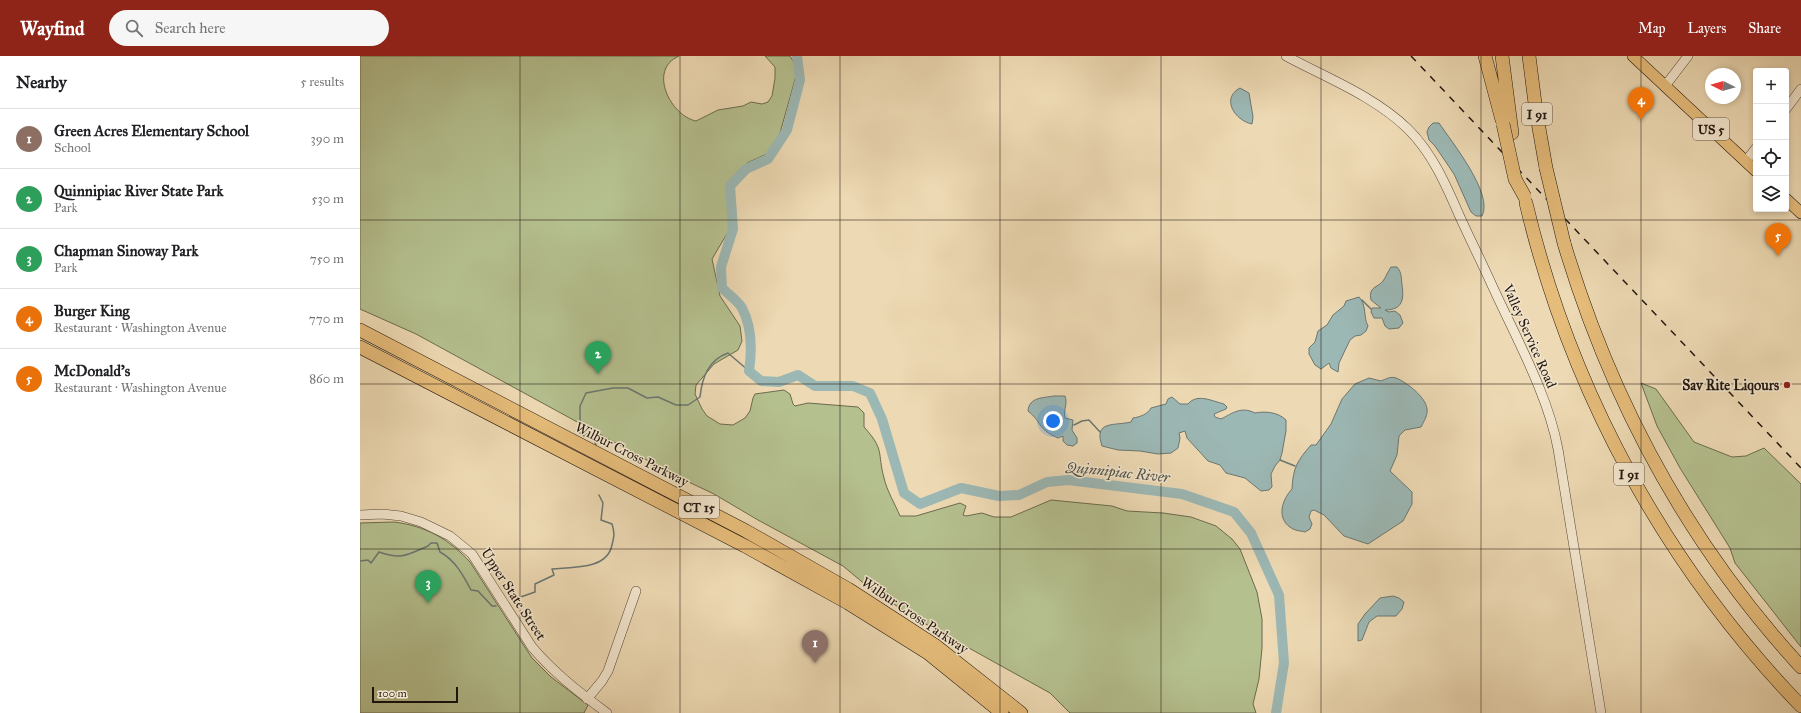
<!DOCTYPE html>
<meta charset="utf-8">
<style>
body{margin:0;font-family:"IM FELL Great Primer",serif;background:#f6f6f6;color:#202124}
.controls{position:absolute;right:12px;top:12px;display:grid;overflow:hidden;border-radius:4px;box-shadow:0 2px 6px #0003}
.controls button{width:36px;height:36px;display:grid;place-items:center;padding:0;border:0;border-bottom:1px solid #e0e0e0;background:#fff;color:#202124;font:20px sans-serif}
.compass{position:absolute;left:1345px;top:12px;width:36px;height:36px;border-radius:50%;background:#fff;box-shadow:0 2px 6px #0003;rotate:275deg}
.scale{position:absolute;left:12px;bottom:10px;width:86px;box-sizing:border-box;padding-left:4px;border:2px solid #21160e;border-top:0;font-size:11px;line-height:14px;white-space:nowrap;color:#21160e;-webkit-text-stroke:3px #f3e6ce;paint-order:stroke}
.you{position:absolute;left:693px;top:365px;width:14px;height:14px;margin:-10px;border:3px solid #fff;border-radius:50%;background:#1a73e8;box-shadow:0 0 0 6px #1a73e833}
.badge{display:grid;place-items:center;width:26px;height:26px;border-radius:50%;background:#8f2418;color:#fff;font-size:13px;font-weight:700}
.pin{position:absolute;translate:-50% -33px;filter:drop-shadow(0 1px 2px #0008)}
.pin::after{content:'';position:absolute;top:21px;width:14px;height:12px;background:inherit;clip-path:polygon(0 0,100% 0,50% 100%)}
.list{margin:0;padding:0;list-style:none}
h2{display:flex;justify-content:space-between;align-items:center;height:52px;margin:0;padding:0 16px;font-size:17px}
h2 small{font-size:13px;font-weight:400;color:#757577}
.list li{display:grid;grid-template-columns:26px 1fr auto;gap:12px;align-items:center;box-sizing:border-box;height:60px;padding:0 16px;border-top:1px solid #e0e0e0}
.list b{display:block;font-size:15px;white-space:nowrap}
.list p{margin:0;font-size:13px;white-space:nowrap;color:#757577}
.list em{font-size:13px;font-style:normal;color:#757577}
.icon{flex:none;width:22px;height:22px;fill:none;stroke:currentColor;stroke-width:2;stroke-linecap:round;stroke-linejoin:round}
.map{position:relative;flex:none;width:1441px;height:657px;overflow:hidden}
header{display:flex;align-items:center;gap:24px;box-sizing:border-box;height:56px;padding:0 20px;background:#8f2418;color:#fff}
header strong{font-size:19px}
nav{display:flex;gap:22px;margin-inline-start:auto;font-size:14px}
.search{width:280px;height:36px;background:#f6f6f6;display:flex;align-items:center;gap:10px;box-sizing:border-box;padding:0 14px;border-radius:22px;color:#757577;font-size:15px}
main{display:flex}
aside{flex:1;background:#fff}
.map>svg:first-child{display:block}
.green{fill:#b5c08f;stroke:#6b6b4e}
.water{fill:#9cb8b5;stroke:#6b7772}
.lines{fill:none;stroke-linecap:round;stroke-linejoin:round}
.stream{stroke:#6b7772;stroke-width:1.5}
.river{stroke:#9cb8b5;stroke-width:10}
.minor-casing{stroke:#544737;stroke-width:10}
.major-casing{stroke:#21160e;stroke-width:12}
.highway-casing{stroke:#21160e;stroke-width:14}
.minor{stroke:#f3e6ce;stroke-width:9}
.major{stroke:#e6bc7a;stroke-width:11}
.highway{stroke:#e6bc7a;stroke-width:13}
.rail{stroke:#21160e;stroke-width:1.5;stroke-dasharray:7 7;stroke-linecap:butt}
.highway-bridge-casing{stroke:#21160e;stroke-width:14;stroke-linecap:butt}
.highway-bridge{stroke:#e6bc7a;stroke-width:13}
.grid{fill:none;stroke:#21160e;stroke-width:1;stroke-opacity:0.55}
.poi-dot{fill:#8f2418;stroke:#f3e6ce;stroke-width:1.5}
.labels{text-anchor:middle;stroke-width:3;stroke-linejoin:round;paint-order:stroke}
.shield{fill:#f3e6ce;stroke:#605448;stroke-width:1}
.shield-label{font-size:13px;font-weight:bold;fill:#21160e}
.street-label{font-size:14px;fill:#21160e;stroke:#f3e6ce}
.poi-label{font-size:14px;font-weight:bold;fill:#21160e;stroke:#f3e6ce;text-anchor:end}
.water-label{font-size:15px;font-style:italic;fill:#4c4f48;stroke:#f3e6ce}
</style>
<header>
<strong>Wayfind</strong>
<div class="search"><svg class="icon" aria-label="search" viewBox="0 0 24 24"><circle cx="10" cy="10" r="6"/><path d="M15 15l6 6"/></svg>Search here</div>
<nav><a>Map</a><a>Layers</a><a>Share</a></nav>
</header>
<main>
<aside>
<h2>Nearby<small>5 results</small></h2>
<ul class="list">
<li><span class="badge" style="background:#8d6e63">1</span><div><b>Green Acres Elementary School</b><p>School</p></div><em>390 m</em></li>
<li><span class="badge" style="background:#2e9e5b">2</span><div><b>Quinnipiac River State Park</b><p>Park</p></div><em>530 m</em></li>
<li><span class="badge" style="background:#2e9e5b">3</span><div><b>Chapman Sinoway Park</b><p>Park</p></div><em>750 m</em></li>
<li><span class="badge" style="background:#e8710a">4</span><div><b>Burger King</b><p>Restaurant · Washington Avenue</p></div><em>770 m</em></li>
<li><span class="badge" style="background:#e8710a">5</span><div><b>McDonald's</b><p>Restaurant · Washington Avenue</p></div><em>860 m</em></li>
</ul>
</aside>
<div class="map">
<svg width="1441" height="657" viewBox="0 0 1441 657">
<rect width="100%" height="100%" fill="#edd9b3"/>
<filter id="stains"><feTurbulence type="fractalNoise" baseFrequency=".005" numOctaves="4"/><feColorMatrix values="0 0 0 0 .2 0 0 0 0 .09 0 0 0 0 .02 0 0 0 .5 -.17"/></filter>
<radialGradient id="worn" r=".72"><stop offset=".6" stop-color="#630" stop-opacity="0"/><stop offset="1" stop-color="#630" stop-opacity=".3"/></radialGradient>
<path class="green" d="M0,0H319C287,14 311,60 336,65L358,54L383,50L391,46L402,48L408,46L412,40L415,22V11L405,0H430L438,13L420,77L418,88L411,96L387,107L371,129L369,147L372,161L368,176L352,203L360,240L380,270L382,285L378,294L354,308L336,329L335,338L342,353L347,360L360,368L373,369L385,362L390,355L393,342L395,338L424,334L430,338L433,348L435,350L448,347L498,351L504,357V371C525,394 517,396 524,422C527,435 535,448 540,460H556L600,447L606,450L603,459L606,460L622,457L634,461H651L691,444L752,450L767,455L803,457L831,461L856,470L872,483L880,493L897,536L902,563V592L899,623L893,648L896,657H710L690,637L553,561L507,530L483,510L398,464L354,438L318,421L56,278L0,253Z
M1281,327L1296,333L1334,386L1372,401L1386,400L1404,392L1441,428V591L1375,507L1370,492L1320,412L1297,370Z
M34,466C66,470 89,483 110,506L172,602L191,621L228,649L224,657H0V467Z"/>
<path class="water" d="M880,32L889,37L893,61L892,68C874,64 861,42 880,32Z
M1073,67H1079C1091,85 1134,138 1122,160H1116L1111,156L1094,118L1075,90L1069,84L1067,76L1069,71Z
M1031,211H1037C1042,217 1041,221 1042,229C1044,243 1043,254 1025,254L1029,256L1035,255L1040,259L1043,267L1039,272L1029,273L1025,270L1022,262H1014L1011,256L1012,252H1021L1011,244C1008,230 1018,232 1023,225C1026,221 1028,215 1031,211Z
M999,241C1007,249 1003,261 1008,270L1006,275L1001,279L995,280L990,284L979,307L978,316L971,312L969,307L961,313L955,309L949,298V292L955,286L958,275L967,269L973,259L984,250L986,245Z
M1009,322L1021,325C1026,323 1031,320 1036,322C1046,326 1066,341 1067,353C1068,359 1064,365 1061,371L1045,374L1039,380L1037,399L1030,415L1052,436V448L1043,465L1008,488L984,480L964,459L954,454L951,455L949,461L952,468L950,473L945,476C942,475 937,475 933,473C916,464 921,445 932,433C933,412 937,405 951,389H956L971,368L982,343L995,328Z
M694,340H705C708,348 703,354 705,362L713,364L712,374L717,382V387L713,390L707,389L703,385V380L698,382C677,373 682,366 668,355C669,341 683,342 694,340Z
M812,341L820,348H828C837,337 852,345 864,348L867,351L866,353L854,358L855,361L861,363C873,357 881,350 895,357C905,355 918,356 926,364V375L922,397L920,404L915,410L911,418L912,431L909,434L901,435L885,422L866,417L860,409L848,405L827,382L825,375L819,377L820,382L818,392L811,397L798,398L780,395L758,394L742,390C733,364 755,370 771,366L773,362C780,361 788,358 791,352L806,348L808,343Z
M1033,540L1039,542L1044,546L1042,553L1036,560H1017L1009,566L1002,584L998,585V568L1005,558L1020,542Z"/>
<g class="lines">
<path class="stream" d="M1002,244L1011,253
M714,369L722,365L729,364L740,376
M236,390L234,381L228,377L224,380L220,377V350L226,337L253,332H268L287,342L298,341L316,349H328L340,341C342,322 348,304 368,297L389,315
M920,404L935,410
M0,505L8,504L11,507L19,496C42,504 47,499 68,490L71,487H77L80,496C95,504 103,519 111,534L118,535L132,550H136
M152,544L175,536V528L194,519L192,513C212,511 247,514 252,489C254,481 255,477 252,468L241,464L243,447L239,439"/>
<path class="river" d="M437,0L440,24L427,74L408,103L386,113L370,130L373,173L361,211L362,232C368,238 378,245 382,252C392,271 392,295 389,315L401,325L419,326L438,319L455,330H493L510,337L522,363L544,437L560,448L601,432L639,440L659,439L687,426L708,424L822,438L874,456L891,477L919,539L924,607L916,657"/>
<g class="minor-casing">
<path id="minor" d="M926,0C967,22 1014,40 1048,73C1073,98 1086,129 1100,161C1110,183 1121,205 1131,227C1154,278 1188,338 1198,393L1241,657
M1305,30L1328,0
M1426,53L1441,33
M1386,105L1396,92
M0,459L22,458L41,460L61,466L90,480L112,498L172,591C194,617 220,637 247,657
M227,643L242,625L248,615L276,535"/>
</g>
<g class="major-casing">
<path id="major" d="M1273,0L1396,115
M1426,143L1441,157"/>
</g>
<g class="highway-casing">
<path id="highway" d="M1125,0L1142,64
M1142,0L1152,77
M1169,0L1176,55L1186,112
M1166,147C1211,337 1306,510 1441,650
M1204,187C1251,345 1329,489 1441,611
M0,274L386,475L488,533L576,590L661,657
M0,291L385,490L488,547L568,597L642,657"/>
</g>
<use href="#minor" class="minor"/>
<use href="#major" class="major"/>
<use href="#highway" class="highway"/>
<path class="rail" d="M1051,0L1441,412"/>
<g class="highway-bridge-casing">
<path id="highway-bridge" d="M1143,68L1155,123L1165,141
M1186,112L1204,187"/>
</g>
<use href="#highway-bridge" class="highway-bridge"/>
</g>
<path class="grid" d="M160,0V657M320,0V657M480,0V657M640,0V657M801,0V657M961,0V657M1121,0V657M1281,0V657M0,164H1441M0,328H1441M0,493H1441"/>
<circle class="poi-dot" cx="1427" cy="329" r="4"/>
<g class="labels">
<g class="shield">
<rect x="1162" y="47" width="30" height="22" rx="3"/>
<rect x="1333" y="62" width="36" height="22" rx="3"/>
<rect x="1254" y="407" width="30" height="22" rx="3"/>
<rect x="319" y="440" width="40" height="22" rx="3"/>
</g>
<g class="shield-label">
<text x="1177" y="63">I 91</text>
<text x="1351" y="78">US 5</text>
<text x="1269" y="423">I 91</text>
<text x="339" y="456">CT 15</text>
</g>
<g class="street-label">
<text transform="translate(1170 280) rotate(66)" y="5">Valley Service Road</text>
<text transform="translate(272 398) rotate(27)" y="5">Wilbur Cross Parkway</text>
<text transform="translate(154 538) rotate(57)" y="5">Upper State Street</text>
<text transform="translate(555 559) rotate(34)" y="5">Wilbur Cross Parkway</text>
</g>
<g class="poi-label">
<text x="1419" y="334">Sav Rite Liqours</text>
</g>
<g class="water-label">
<text transform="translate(758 416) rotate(6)" y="5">Quinnipiac River</text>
</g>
</g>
<rect width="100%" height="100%" filter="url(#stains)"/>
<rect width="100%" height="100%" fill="url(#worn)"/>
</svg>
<div class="controls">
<button>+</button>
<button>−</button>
<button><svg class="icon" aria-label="locate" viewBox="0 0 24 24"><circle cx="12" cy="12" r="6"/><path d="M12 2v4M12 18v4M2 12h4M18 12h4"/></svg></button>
<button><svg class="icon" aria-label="layers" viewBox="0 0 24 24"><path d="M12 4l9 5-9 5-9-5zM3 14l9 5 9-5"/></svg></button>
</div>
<svg class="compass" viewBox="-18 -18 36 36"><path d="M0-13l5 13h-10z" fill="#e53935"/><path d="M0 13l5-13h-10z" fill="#757577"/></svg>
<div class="scale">100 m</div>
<div class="you"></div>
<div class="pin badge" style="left:455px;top:607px;background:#8d6e63">1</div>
<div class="pin badge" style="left:238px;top:318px;background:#2e9e5b">2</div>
<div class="pin badge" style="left:68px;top:547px;background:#2e9e5b">3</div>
<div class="pin badge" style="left:1281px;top:64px;background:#e8710a">4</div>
<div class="pin badge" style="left:1418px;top:200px;background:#e8710a">5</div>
</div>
</main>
